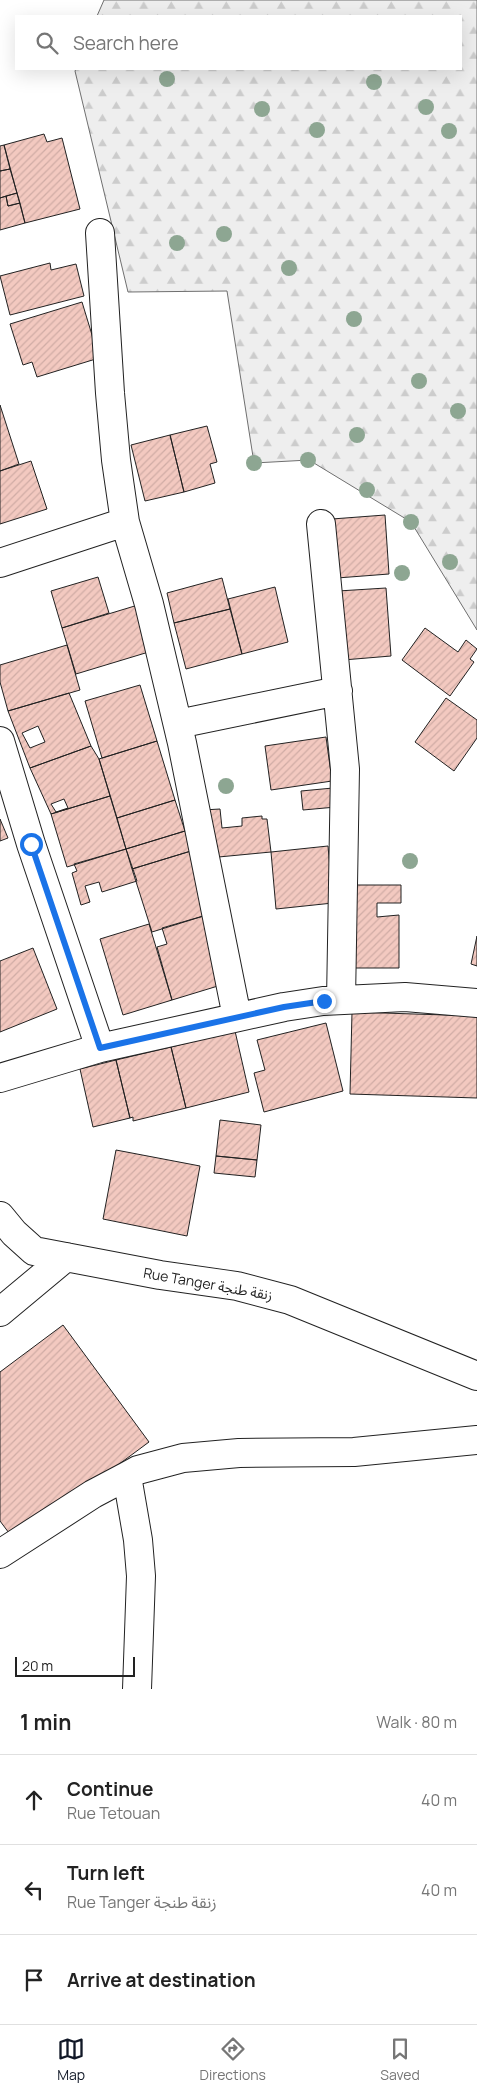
<!DOCTYPE html>
<meta charset="utf-8">
<style>
body{margin:0;font-family:Manrope,"Noto Sans Arabic",sans-serif;background:#f6f6f6;color:#222}
.scale{position:absolute;left:15px;bottom:12px;width:120px;box-sizing:border-box;padding-left:5px;border:2px solid #222;border-top:0;font-size:14px;line-height:18px;white-space:nowrap;color:#222;-webkit-text-stroke:4px #fff;paint-order:stroke}
.stop{position:absolute;width:15px;height:15px;margin:-11px;border:4px solid #1a73e8;border-radius:50%;background:#fff}
.stop.end{background:#1a73e8;border-color:#fff;box-shadow:0 1px 5px #0008}
.list{margin:0;padding:0;list-style:none}
h2{display:flex;justify-content:space-between;align-items:center;height:65px;margin:0;padding:0 20px;font-size:21px}
h2 small{font-size:16px;font-weight:400;color:#767676}
.list li{display:grid;grid-template-columns:32px 1fr auto;gap:15px;align-items:center;box-sizing:border-box;height:90px;padding:0 20px;border-top:1px solid #e0e0e0}
.list b{display:block;font-size:19px;white-space:nowrap}
.list p{margin:0;font-size:16px;white-space:nowrap;color:#767676}
.list em{font-size:16px;font-style:normal;color:#767676}
.icon{flex:none;width:28px;height:28px;fill:none;stroke:currentColor;stroke-width:2;stroke-linecap:round;stroke-linejoin:round}
.map{position:relative;flex:none;width:477px;height:1689px;overflow:hidden}
.search{position:absolute;background:#fff;box-shadow:0 5px 20px #0002;left:15px;right:15px;top:15px;height:55px;display:flex;align-items:center;gap:12px;box-sizing:border-box;padding:0 18px;border-radius:0px;color:#767676;font-size:19px}
.sheet{height:335px;background:#fff}
nav{display:flex;justify-content:space-around;align-items:center;box-sizing:border-box;height:70px;border-top:1px solid #e0e0e0;background:#fff;font-size:14px;color:#767676}
nav a{display:grid;justify-items:center;gap:2px}
nav .on{color:#111827}
.map>svg:first-child{display:block}
.forest{fill:url(#forest-firs);stroke:#6f6f6f}
.building{fill:url(#building-hatch);stroke:#222;fill-rule:evenodd}
.lines{fill:none;stroke-linecap:round;stroke-linejoin:round}
.minor-casing{stroke:#222;stroke-width:30}
.minor{stroke:#fff;stroke-width:28}
.tree{fill:#8da692}
.route{stroke:#1a73e8;stroke-width:6}
.labels{text-anchor:middle;stroke-width:4;stroke-linejoin:round;paint-order:stroke}
.street-label{font-size:14px;fill:#222;stroke:#fff}
</style>
<div class="map">
<svg width="477" height="1689" viewBox="0 0 477 1689">
<defs>
<pattern id="forest-firs" width="22" height="20" patternUnits="userSpaceOnUse" patternTransform="scale(1.25)"><rect width="22" height="20" fill="#eee"/><path d="M5 1l3.5 6h-7zM16 11l3.5 6h-7z" fill="#ccc"/></pattern>
<pattern id="building-hatch" width="6" height="6" patternUnits="userSpaceOnUse" patternTransform="scale(1.25)"><rect width="6" height="6" fill="#f3c9c0"/><path d="M-1 1l2-2M0 6l6-6M5 7l2-2" fill="none" stroke="#d0aca5"/></pattern>
</defs>
<rect width="100%" height="100%" fill="#fff"/>
<path class="forest" d="M104,0H477V630L411,522L309,460L254,463L227,291L128,292L75,71L76,69H461V16H97Z"/>
<path class="building" d="M44,134L47,142L62,138L80,209L25,223L4,145Z
M4,145L10,169L0,171V146Z
M10,169L17,193L0,198V171Z
M17,193L20,203L8,206L6,196Z
M6,196L8,206L20,203L25,223L0,230V198Z
M50,263L51,270L76,264L84,296L10,315L0,276Z
M82,302L99,358L37,377L32,362L23,365L10,324Z
M0,405L19,464L0,471Z
M207,426L217,462L210,464L215,483L184,492L170,435Z
M170,435L184,492L145,501L131,445Z
M31,461L47,509L0,524V471Z
M385,515L389,574L337,578L332,519Z
M98,577L109,613L62,628L51,591Z
M222,578L230,609L174,623L167,593Z
M275,587L288,642L242,654L228,599Z
M386,588L391,656L343,660L338,591Z
M138,605L152,651L76,674L62,628Z
M230,609L242,654L186,669L174,623Z
M425,628L458,652L466,640L477,649L470,659L474,662L450,696L402,660Z
M67,645L80,690L8,711L0,682V665Z
M140,685L157,741L102,758L85,701Z
M69,693L91,746L30,768L8,711ZM38,726L45,742L30,748L22,733Z
M446,698L477,720V738L454,771L415,742Z
M326,737L332,781L271,790L265,746Z
M157,741L175,800L117,818L99,759Z
M91,746L99,759L110,796L51,814L30,768ZM64,799L68,808L56,812L51,804Z
M333,788L336,807L303,810L301,791Z
M110,796L126,849L67,867L51,814Z
M175,800L185,831L126,849L117,818Z
M220,809L222,828L242,826V818L262,816V819H267L271,852L208,858L203,810Z
M0,819L8,838L0,841Z
M185,831L191,851L132,869L126,849Z
M328,846L333,903L276,909L271,852Z
M126,849L137,881L102,892L99,882L85,886L90,902L81,905L72,873L77,871L74,864Z
M191,851L210,914L152,932L132,869Z
M351,885H401V903H377V917L399,915V968H351Z
M210,914L231,982L172,1000L157,947L167,944L162,928Z
M149,924L172,1000L123,1015L100,939Z
M477,936V966L471,964Z
M33,948L57,1009L0,1032V961Z
M352,1012L477,1016V1098L350,1094Z
M326,1023L343,1091L264,1112L254,1073L265,1070L257,1040Z
M235,1031L249,1092L186,1108L171,1047Z
M171,1047L186,1108L133,1121V1117L130,1118L116,1060Z
M116,1060L130,1118L93,1127L80,1069Z
M220,1120L261,1125L257,1160L216,1156Z
M116,1150L200,1166L187,1236L103,1219Z
M216,1156L257,1160L255,1177L214,1173Z
M63,1325L149,1442L15,1541L0,1521V1372Z"/>
<g class="lines">
<g class="minor-casing">
<path id="minor" d="M100,233L110,393L116,460L125,522L149,604L182,743L237,1017
M321,524L345,769L341,1000
M0,563L125,522
M178,724L338,691
M0,741L31,844L100,1048
M0,1078L100,1048L284,1007L323,1001L405,997L477,1003
M0,1216L14,1233L34,1251L160,1275L237,1286L290,1300L477,1376
M0,1312L66,1257
M127,1476L138,1540L141,1576L137,1689
M0,1554L93,1494L127,1476L138,1470L183,1458L239,1453L354,1452L477,1440"/>
</g>
<use href="#minor" class="minor"/>
</g>
<g class="tree">
<circle cx="167" cy="79" r="8"/>
<circle cx="374" cy="82" r="8"/>
<circle cx="426" cy="107" r="8"/>
<circle cx="262" cy="109" r="8"/>
<circle cx="317" cy="130" r="8"/>
<circle cx="449" cy="131" r="8"/>
<circle cx="224" cy="234" r="8"/>
<circle cx="177" cy="243" r="8"/>
<circle cx="289" cy="268" r="8"/>
<circle cx="354" cy="319" r="8"/>
<circle cx="419" cy="381" r="8"/>
<circle cx="458" cy="411" r="8"/>
<circle cx="357" cy="435" r="8"/>
<circle cx="308" cy="460" r="8"/>
<circle cx="254" cy="463" r="8"/>
<circle cx="367" cy="490" r="8"/>
<circle cx="411" cy="522" r="8"/>
<circle cx="450" cy="562" r="8"/>
<circle cx="402" cy="573" r="8"/>
<circle cx="226" cy="786" r="8"/>
<circle cx="410" cy="861" r="8"/>
</g>
<g class="lines">
<path class="route" d="M31,844L100,1048L284,1007L324,1001"/>
</g>
<g class="labels">
<g class="street-label">
<text transform="translate(208 1284) rotate(10)" y="5">Rue Tanger زنقة طنجة</text>
</g>
</g>
</svg>
<div class="scale">20 m</div>
<div class="stop" style="left:31px;top:844px"></div>
<div class="stop end" style="left:324px;top:1001px"></div>
<div class="search"><svg class="icon" aria-label="search" viewBox="0 0 24 24"><circle cx="10" cy="10" r="6"/><path d="M15 15l6 6"/></svg>Search here</div>
</div>
<section class="sheet">
<h2>1 min<small>Walk · 80 m</small></h2>
<ul class="list">
<li><svg class="icon" aria-label="ahead" viewBox="0 0 24 24"><path d="M12 20V5M6 11l6-6 6 6"/></svg><div><b>Continue</b><p>Rue Tetouan</p></div><em>40 m</em></li>
<li><svg class="icon" aria-label="left" viewBox="0 0 24 24"><path d="M17 20v-9H6M10 6l-5 5 5 5"/></svg><div><b>Turn left</b><p>Rue Tanger زنقة طنجة</p></div><em>40 m</em></li>
<li><svg class="icon" aria-label="arrive" viewBox="0 0 24 24"><path d="M6 21V4h12l-3 4 3 4H6"/></svg><div><b>Arrive at destination</b></div></li>
</ul>
</section>
<nav>
<a class="on"><svg class="icon" aria-label="map" viewBox="0 0 24 24"><path d="M3 6l6-2 6 2 6-2v14l-6 2-6-2-6 2zM9 4v14M15 6v14"/></svg>Map</a>
<a><svg class="icon" aria-label="directions" viewBox="0 0 24 24"><path d="M12 3l9 9-9 9-9-9zM9 14v-3h6M13 9l2 2-2 2"/></svg>Directions</a>
<a><svg class="icon" aria-label="saved" viewBox="0 0 24 24"><path d="M7 4h10v16l-5-4-5 4z"/></svg>Saved</a>
</nav>
